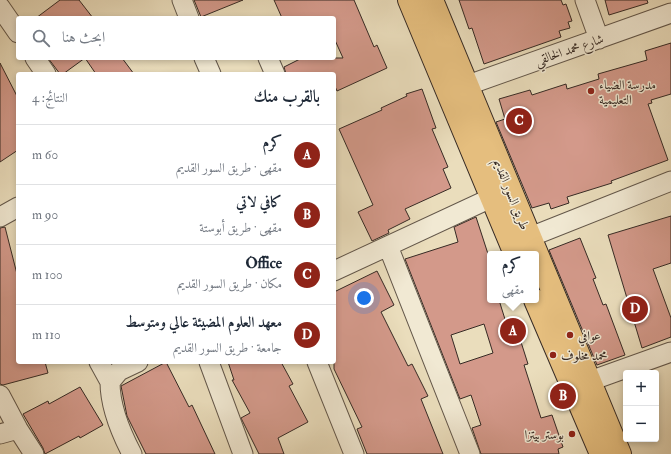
<!DOCTYPE html>
<html lang="ar">
<meta charset="utf-8">
<style>
body{margin:0;font-family:"IM FELL Double Pica",Amiri,serif;background:#f6f6f7;color:#1f2937;direction:rtl}
.controls{position:absolute;right:12px;bottom:12px;display:grid;overflow:hidden;border-radius:4px;box-shadow:0 2px 6px #0003}
.controls button{width:36px;height:36px;display:grid;place-items:center;padding:0;border:0;border-bottom:1px solid #e0e1e3;background:#fff;color:#1f2937;font:20px sans-serif}
.you{position:absolute;left:364px;top:298px;width:14px;height:14px;margin:-10px;border:3px solid #fff;border-radius:50%;background:#1a73e8;box-shadow:0 0 0 6px #1a73e833}
.badge{display:grid;place-items:center;width:26px;height:26px;border-radius:50%;background:#8f2418;color:#fff;font-size:13px;font-weight:700}
.pin{position:absolute;translate:-50% -50%;border:2px solid #fff;box-shadow:0 1px 4px #0006}
.popup{position:absolute;left:487px;top:251px;width:52px;height:52px;box-sizing:border-box;display:grid;place-content:center;border-radius:4px;background:#fff;filter:drop-shadow(0 1px 3px #0005);font-size:13px;white-space:nowrap;color:#747a83}
.popup b{font-size:15px;color:#1f2937}
.popup::after{content:'';position:absolute;left:50%;top:100%;margin-left:-8px;border:8px solid transparent;border-top-color:#fff}
.list{margin:0;padding:0;list-style:none}
h2{display:flex;justify-content:space-between;align-items:center;height:52px;margin:0;padding:0 16px;font-size:17px}
h2 small{font-size:13px;font-weight:400;color:#747a83}
.list li{display:grid;grid-template-columns:26px 1fr auto;gap:12px;align-items:center;box-sizing:border-box;height:60px;padding:0 16px;border-top:1px solid #e0e1e3}
.list b{display:block;font-size:15px;white-space:nowrap}
.list p{margin:0;font-size:13px;white-space:nowrap;color:#747a83}
.list em{font-size:13px;font-style:normal;color:#747a83}
.icon{flex:none;width:22px;height:22px;fill:none;stroke:currentColor;stroke-width:2;stroke-linecap:round;stroke-linejoin:round}
.map{position:relative;flex:none;width:671px;height:454px;overflow:hidden;direction:ltr}
.search{position:absolute;background:#fff;box-shadow:0 2px 6px #0003;left:16px;top:16px;width:320px;height:44px;display:flex;align-items:center;gap:10px;box-sizing:border-box;padding:0 14px;border-radius:4px;color:#747a83;font-size:15px}
.panel{position:absolute;background:#fff;box-shadow:0 2px 6px #0003;left:16px;top:72px;width:320px;height:292px;border-radius:4px;direction:rtl}
.map>svg:first-child{display:block}
.building{fill:#d3998a;stroke:#362a24;fill-rule:evenodd}
.lines{fill:none;stroke-linecap:round;stroke-linejoin:round}
.street-casing{stroke:#63574a;stroke-width:21}
.primary-casing{stroke:#362a24;stroke-width:24}
.street{stroke:#f1e9d3;stroke-width:19}
.primary{stroke:#e5be7e;stroke-width:22}
.poi-dot{fill:#8f2418;stroke:#f1e9d3;stroke-width:1.5}
.labels{text-anchor:middle;stroke-width:3;stroke-linejoin:round;paint-order:stroke}
.street-label{font-size:13px;fill:#362a24;stroke:#f1e9d3}
.poi-label{font-size:13px;fill:#362a24;stroke:#f1e9d3;text-anchor:start}
</style>
<div class="map">
<svg width="671" height="454" viewBox="0 0 671 454">
<rect width="100%" height="100%" fill="#eaddbc"/>
<filter id="stains"><feTurbulence type="fractalNoise" baseFrequency=".005" numOctaves="4"/><feColorMatrix values="0 0 0 0 .2 0 0 0 0 .09 0 0 0 0 .02 0 0 0 .5 -.17"/></filter>
<radialGradient id="worn" r=".72"><stop offset=".6" stop-color="#630" stop-opacity="0"/><stop offset="1" stop-color="#630" stop-opacity=".3"/></radialGradient>
<path class="building" d="M60,0H79L93,18H36Z
M194,0H243L201,17Z
M274,0H354L374,47L377,45L387,68L337,91L334,84V74H286L284,67L302,58H343L334,38V18H282Z
M459,0H561L563,5L566,4L572,21L568,22L570,28L559,31L561,37L484,64L472,28L469,29Z
M605,0H647L648,3L609,15Z
M671,43V94L651,100L652,103L648,104L668,160L611,181L612,183L567,197L569,203L551,209L549,203L532,208L496,122L505,119L499,99L530,90L532,95L566,84L567,89L599,79L598,74L647,60L645,51Z
M48,58H122L134,74H96L85,58L63,74H60Z
M0,63L18,98V150L0,162Z
M422,89L436,128L432,129L448,167L443,169L451,188L405,209L410,219L388,230L389,233L372,241L358,212L373,205L339,129L382,110L381,108L407,96L406,94Z
M671,216V263L653,269L671,318V337L642,348L608,235Z
M476,217L490,260V300H499L513,345L521,342L528,364L524,365L541,418L552,415L563,447L558,449L559,454H481L472,428L481,425L471,395L460,399L405,259L458,242L454,227ZM484,324L493,353L460,364L451,335Z
M5,227L18,278V362H45L48,373L3,385L0,384V228Z
M580,238L596,278L593,279L603,305L606,304L625,355L597,365L549,250Z
M377,271L394,305L381,312L408,366L412,364L428,396L421,399L443,454H367L357,429L362,427L334,369V292Z
M166,362L189,407L192,405L215,454H146L127,416L121,386Z
M228,362H281L293,384L289,386L308,422L278,438L284,454H259L241,418L250,413L232,380H234Z
M80,387L103,425L80,438L79,436L45,454L43,448L23,414L48,401L49,404Z"/>
<g class="lines">
<g class="street-casing">
<path id="street" d="M182,0L189,18
M585,0L599,39
M0,7L18,33
M35,58L46,74
M204,58L211,74
M268,58L275,74
M468,85L671,13
M0,217L18,207
M530,237L671,181
M388,246L470,454
M334,271L491,198
M99,362L110,382
M209,362L243,454
M317,362L354,454
M590,381L671,352
M0,395L18,429L34,454
M0,434L18,429
M132,454C121,433 110,406 110,382L119,371L138,362"/>
</g>
<g class="primary-casing">
<path id="primary" d="M409,0L515,254
M432,0L620,454
M535,300L601,454"/>
</g>
<use href="#street" class="street"/>
<use href="#primary" class="primary"/>
</g>
<g class="poi-dot">
<circle cx="591" cy="91" r="4"/>
<circle cx="570" cy="335" r="4"/>
<circle cx="553" cy="355" r="4"/>
<circle cx="572" cy="434" r="4"/>
</g>
<g class="labels">
<g class="street-label">
<text transform="translate(569 49) rotate(-19)" y="5">شارع محمد الخالقي</text>
<text transform="translate(512 194) rotate(68)" y="5">طريق السور القديم</text>
</g>
<g class="poi-label">
<text x="599" y="89">مدرسة الضياء<tspan x="599" dy="15">التعليمية</tspan></text>
<text x="578" y="340">عوافي</text>
<text x="561" y="360">محمد مخلوف</text>
<text x="564" y="439" text-anchor="end">بوستر بيتزا</text>
</g>
</g>
<rect width="100%" height="100%" filter="url(#stains)"/>
<rect width="100%" height="100%" fill="url(#worn)"/>
</svg>
<div class="controls">
<button>+</button>
<button>−</button>
</div>
<div class="you"></div>
<div class="pin badge" style="left:513px;top:331px">A</div>
<div class="popup"><b>كرم</b>مقهى</div>
<div class="pin badge" style="left:563px;top:396px">B</div>
<div class="pin badge" style="left:519px;top:121px">C</div>
<div class="pin badge" style="left:635px;top:309px">D</div>
<div class="search"><svg class="icon" aria-label="search" viewBox="0 0 24 24"><circle cx="10" cy="10" r="6"/><path d="M15 15l6 6"/></svg>ابحث هنا</div>
<section class="panel">
<h2>بالقرب منك<small>النتائج: 4</small></h2>
<ul class="list">
<li><span class="badge">A</span><div><b>كرم</b><p>مقهى · طريق السور القديم</p></div><em>60 m</em></li>
<li><span class="badge">B</span><div><b>كافي لاتي</b><p>مقهى · طريق أبوستة</p></div><em>90 m</em></li>
<li><span class="badge">C</span><div><b>Office</b><p>مكان · طريق السور القديم</p></div><em>100 m</em></li>
<li><span class="badge">D</span><div><b>معهد العلوم المضيئة عالي ومتوسط</b><p>جامعة · طريق السور القديم</p></div><em>110 m</em></li>
</ul>
</section>
</div>
